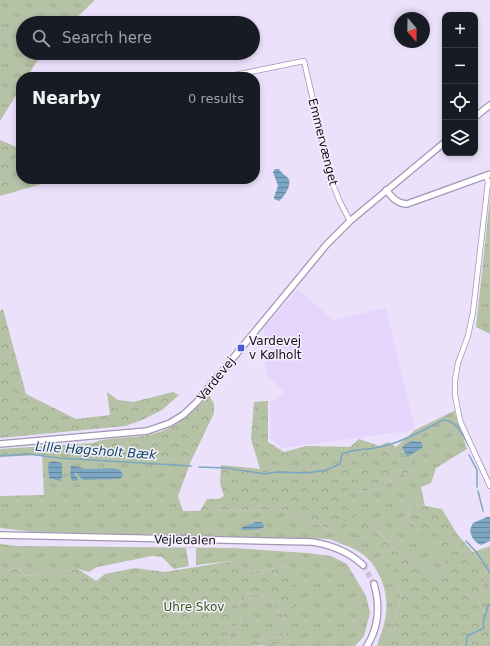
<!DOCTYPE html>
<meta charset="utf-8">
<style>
body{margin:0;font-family:"DejaVu Sans",sans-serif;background:#242831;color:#f1f3f6}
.controls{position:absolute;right:12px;top:12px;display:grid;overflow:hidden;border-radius:8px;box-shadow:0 2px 6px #0003}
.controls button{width:36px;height:36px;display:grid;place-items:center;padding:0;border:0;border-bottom:1px solid #363941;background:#171b24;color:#f1f3f6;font:20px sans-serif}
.compass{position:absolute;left:394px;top:12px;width:36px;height:36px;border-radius:50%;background:#171b24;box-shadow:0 2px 6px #0003;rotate:160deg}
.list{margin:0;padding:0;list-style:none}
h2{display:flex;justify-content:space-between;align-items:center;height:52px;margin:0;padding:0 16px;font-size:17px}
h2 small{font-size:13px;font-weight:400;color:#9ea1a6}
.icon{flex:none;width:22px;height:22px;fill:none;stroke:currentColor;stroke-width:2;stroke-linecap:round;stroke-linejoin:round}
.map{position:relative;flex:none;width:490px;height:646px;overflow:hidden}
.search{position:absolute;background:#171b24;box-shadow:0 2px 6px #0003;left:16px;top:16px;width:244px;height:44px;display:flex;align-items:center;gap:10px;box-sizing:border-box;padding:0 14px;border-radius:22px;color:#9ea1a6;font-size:15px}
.panel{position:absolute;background:#171b24;box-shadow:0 2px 6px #0003;left:16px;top:72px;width:244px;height:112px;border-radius:16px}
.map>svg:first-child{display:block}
.built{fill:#e5d5fc}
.grass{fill:url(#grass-tufts)}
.forest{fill:url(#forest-crowns)}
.water{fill:url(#water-rules)}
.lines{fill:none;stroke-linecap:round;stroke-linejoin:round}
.stream{stroke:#7ca6c1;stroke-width:1.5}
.tertiary-tunnel{stroke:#cbc2d9;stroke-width:5.5;stroke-dasharray:5.5 3;stroke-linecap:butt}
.minor-casing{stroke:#a296b4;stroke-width:6}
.tertiary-casing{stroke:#a296b4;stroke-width:8}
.minor{stroke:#fff;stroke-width:4.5}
.tertiary{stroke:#fff;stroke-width:5.5}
.poi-dot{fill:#4d5bd0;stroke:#f6f1fe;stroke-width:1.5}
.labels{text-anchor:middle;stroke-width:3;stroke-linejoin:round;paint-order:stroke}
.street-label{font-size:12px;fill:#130f19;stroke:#f6f1fe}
.poi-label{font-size:12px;fill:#130f19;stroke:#f6f1fe;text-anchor:start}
.park-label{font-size:12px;fill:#3c5316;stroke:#f6f1fe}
.water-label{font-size:13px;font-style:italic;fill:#124763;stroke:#f6f1fe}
</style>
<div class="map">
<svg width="490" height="646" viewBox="0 0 490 646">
<defs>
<pattern id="grass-tufts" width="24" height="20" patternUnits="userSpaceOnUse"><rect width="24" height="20" fill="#b5c2a6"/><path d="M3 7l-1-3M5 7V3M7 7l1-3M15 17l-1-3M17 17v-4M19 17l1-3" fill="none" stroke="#9ba68e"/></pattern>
<pattern id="forest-crowns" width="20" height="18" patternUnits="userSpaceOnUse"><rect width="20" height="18" fill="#b5c2a6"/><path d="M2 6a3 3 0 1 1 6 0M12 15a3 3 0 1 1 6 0" fill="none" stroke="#9ba68e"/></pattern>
<pattern id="water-rules" width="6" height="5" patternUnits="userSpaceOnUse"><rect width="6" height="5" fill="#7ca6c1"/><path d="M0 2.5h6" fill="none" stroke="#64869c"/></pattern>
</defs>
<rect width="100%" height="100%" fill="#ebe1fb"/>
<path class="built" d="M298,289L333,320L386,308L415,430L283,448L271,439L270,403L284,392L266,373L264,329Z"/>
<path class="grass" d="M0,0H95L71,23H23V53H45L36,63L27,77H21V87L0,121Z
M490,198V334L476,327Z
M454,411L467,449L436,468L431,483L421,487L425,506L410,503L408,519L447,559L435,577L395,549L369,523L357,541L374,544C385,557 399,573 400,591C402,606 390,634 380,646H377C380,635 385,625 386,613C389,590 378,563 358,551C349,546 339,543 329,539L35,532L0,528V496L44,495L42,455L48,449L92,447L123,456L191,461L178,496L183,511L286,510L339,534L342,490H378L397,476L417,470L402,464L396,447L415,430Z
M0,544L18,546L233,548L307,553L331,556L347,564L366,596L370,613L364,636L355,646H261L291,641L288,566L251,572L232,561L196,565V548H186L189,566L174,569L162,557L152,556L97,567L89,572L78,569L26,576L17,567L0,575Z
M490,546V621L479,601L487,568L473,552Z
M248,593L268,598L282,614L287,634L241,644V646H232L227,630L240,623L242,617L238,607Z"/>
<path class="forest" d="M0,140L21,149V179H59L0,196Z
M3,309L26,394L76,419L110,415L107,392L118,400L133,402L173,392L179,395L162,410L142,420L125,426L0,438V311Z
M209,395L214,404V413L191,461L123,456L92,447L48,449L42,455L0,457V449L93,443C105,438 119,438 133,437C169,434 185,421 209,395Z
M268,401V442L284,452L306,446L350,447L359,439L379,446L388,442L396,447L402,463L414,460L418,470L397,476L378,490L342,491L355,515L339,534L286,510L200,511L207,499H218L224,496L220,483L221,465L260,469L251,439L254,402Z
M410,503L442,509L457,534L487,568L479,601L490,621V646H380C390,634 402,606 400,591C399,574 384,557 374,545L357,541L355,527L369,523L395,549L435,577L446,559L408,519Z
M232,561L251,572L288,566L301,637C283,645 261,646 241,646L240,644L287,634L282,614L268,598L248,593L238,607L242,617L240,623L227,630L232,646H0V575L17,567L26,576L78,569L96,581L105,574L135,568L165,572Z"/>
<path class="water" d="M275,169H279C282,174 285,175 288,178C293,184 284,197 279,201L274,199V197L278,186L273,172Z
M413,441L421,442L423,447L422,448L407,457L402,447L407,443Z
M53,461L62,463V477L60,481L49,478L48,463Z
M71,465L86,469L113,468L120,470L123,475L121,478L118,479L83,480L75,472V475L79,480L72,481L70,474Z
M487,517H490V541L481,545C473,541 472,538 470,530L473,523Z
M256,522H261L264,525V527C258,530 249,530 242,530L241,529V528Z"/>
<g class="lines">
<path class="stream" d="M469,455L477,470V487
M0,456L29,454L59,458L191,466
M199,467L226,468L265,474L277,472L306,473L326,470L340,464L342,454C353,449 364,450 375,448C399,444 422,431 443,420C457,420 463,436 469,446
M478,491L483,511
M466,541L477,553L490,573
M466,646L467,636L484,628L483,623L488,606L490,604"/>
<path class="tertiary-tunnel" d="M363,565L374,584"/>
<g class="minor-casing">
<path id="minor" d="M225,77L304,61L332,182L340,202L350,221
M486,175L488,182L473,312L468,336L458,363L455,380V395L460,421L490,486"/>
</g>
<g class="tertiary-casing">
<path id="tertiary" d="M475,117L490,105
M386,190C392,197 397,204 407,204L490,174
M0,444L147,431L170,423L183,415L196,403L327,244L350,221L445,142
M0,535L312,542C332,545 348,551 363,565
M367,646C379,627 380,605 374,584"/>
</g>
<use href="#minor" class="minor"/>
<use href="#tertiary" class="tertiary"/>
</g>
<rect class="poi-dot" x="237" y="344" width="8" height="8" rx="2"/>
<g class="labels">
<g class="street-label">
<text transform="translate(323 142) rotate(76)" y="4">Emmervænget</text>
<text transform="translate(216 379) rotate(-51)" y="4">Vardevej</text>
<text transform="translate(185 540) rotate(1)" y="4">Vejledalen</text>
</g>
<g class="poi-label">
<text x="249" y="345">Vardevej<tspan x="249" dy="14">v Kølholt</tspan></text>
</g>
<g class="park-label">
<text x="194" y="611">Uhre Skov</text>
</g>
<g class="water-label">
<text transform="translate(96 450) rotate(4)" y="5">Lille Høgsholt Bæk</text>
</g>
</g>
</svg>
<div class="controls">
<button>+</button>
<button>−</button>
<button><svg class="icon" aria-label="locate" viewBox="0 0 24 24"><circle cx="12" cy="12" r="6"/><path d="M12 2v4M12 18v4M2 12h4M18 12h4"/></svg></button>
<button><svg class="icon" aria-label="layers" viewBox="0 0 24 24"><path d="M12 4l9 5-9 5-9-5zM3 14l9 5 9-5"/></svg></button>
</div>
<svg class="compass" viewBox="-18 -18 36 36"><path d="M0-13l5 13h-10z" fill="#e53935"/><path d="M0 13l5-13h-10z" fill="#9ea1a6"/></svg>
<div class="search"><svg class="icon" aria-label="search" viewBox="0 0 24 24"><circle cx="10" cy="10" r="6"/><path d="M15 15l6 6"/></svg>Search here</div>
<section class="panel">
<h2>Nearby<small>0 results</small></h2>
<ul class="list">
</ul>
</section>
</div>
